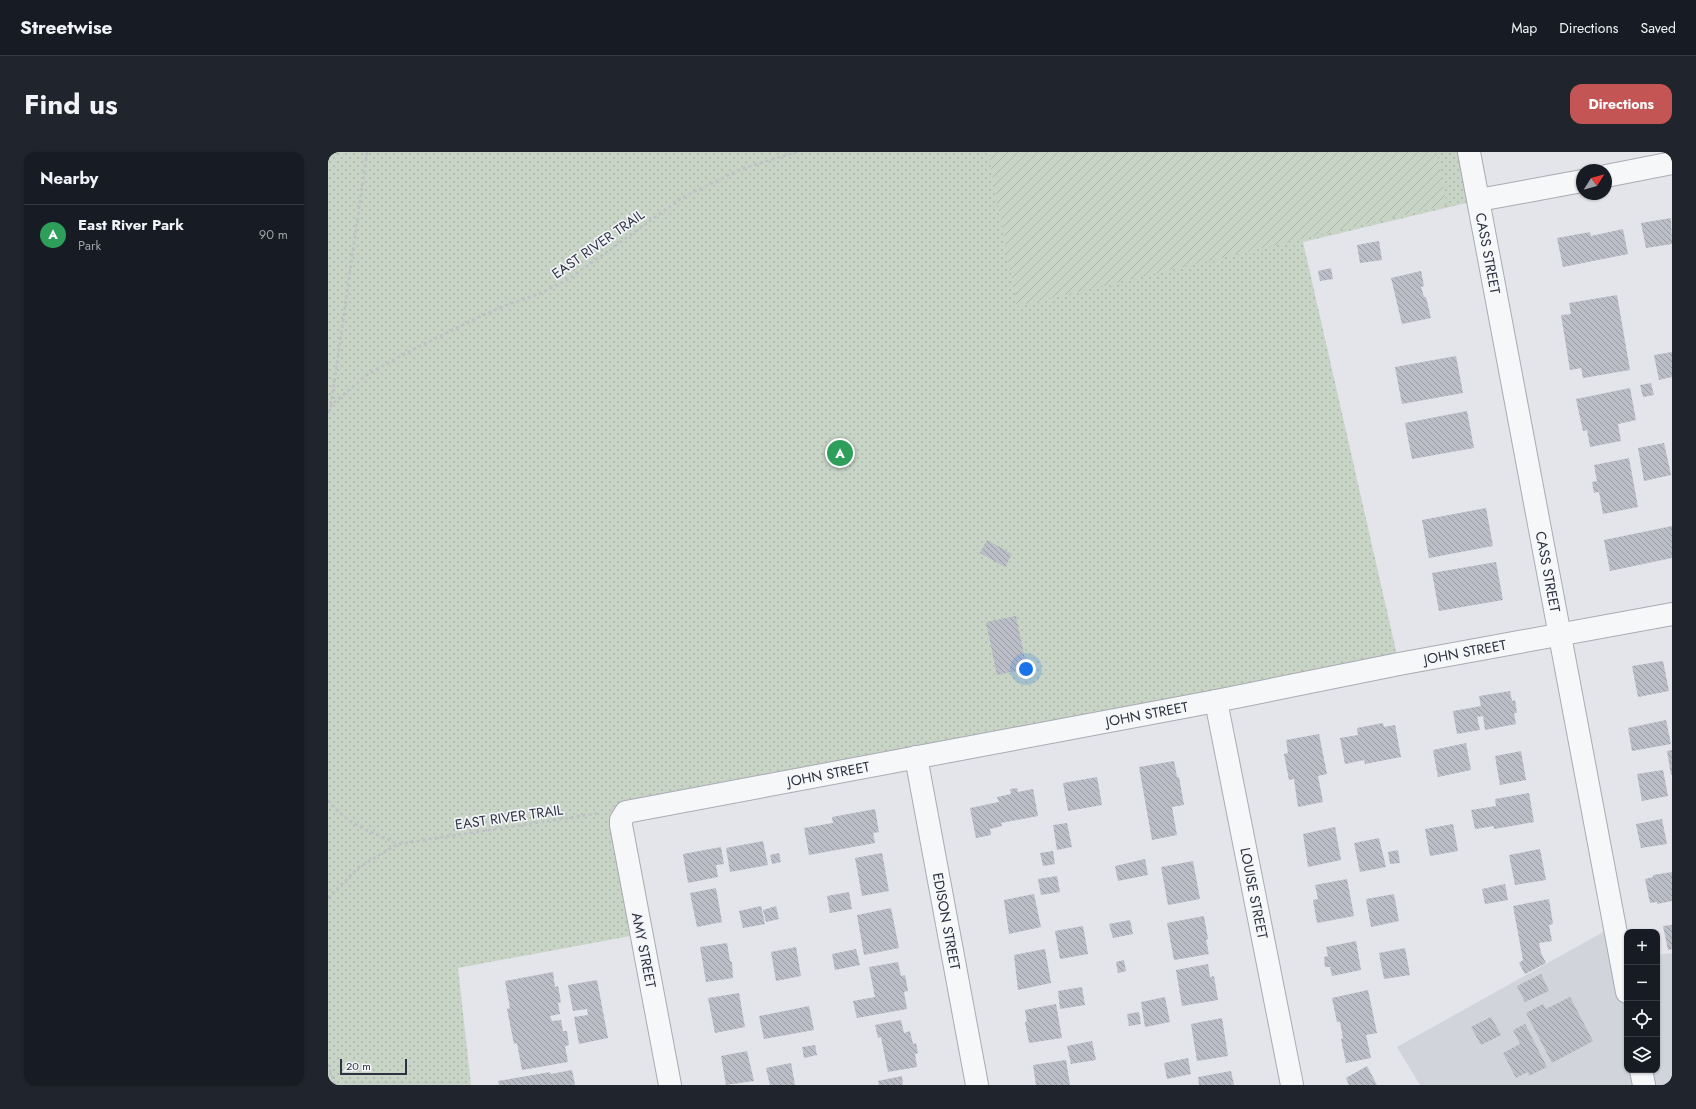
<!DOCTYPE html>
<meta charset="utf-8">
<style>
body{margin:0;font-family:Jost,sans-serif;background:#20242c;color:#f1f3f6}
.controls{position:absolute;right:12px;bottom:12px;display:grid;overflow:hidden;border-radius:8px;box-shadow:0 1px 3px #0004}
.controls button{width:36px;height:36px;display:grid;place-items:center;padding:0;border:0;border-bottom:1px solid #363941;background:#171b24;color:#f1f3f6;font:20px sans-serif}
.compass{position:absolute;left:1248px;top:12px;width:36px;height:36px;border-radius:50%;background:#171b24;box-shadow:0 1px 3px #0004;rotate:53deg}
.scale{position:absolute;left:12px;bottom:10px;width:67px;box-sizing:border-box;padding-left:4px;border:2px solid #2d3141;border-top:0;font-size:11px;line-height:14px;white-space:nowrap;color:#2d3141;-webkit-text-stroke:3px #f3f4f8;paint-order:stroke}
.you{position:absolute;left:698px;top:517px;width:14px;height:14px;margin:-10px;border:3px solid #fff;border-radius:50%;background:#1a73e8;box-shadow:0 0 0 6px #1a73e833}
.badge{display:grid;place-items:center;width:26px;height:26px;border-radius:50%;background:#c35655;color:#fff;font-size:13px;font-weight:700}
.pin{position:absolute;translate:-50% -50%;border:2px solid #fff;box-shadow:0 1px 4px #0006}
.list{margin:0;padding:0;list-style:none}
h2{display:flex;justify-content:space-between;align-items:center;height:52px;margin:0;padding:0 16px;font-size:17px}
h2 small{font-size:13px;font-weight:400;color:#9ea1a6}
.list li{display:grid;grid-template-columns:26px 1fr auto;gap:12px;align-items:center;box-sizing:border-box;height:60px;padding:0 16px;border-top:1px solid #363941}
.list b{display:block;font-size:15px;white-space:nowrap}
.list p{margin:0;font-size:13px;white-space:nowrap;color:#9ea1a6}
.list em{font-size:13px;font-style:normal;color:#9ea1a6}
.icon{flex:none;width:22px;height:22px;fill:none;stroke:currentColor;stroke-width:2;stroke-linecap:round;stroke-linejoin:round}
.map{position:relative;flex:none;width:1344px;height:933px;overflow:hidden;border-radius:12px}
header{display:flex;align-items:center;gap:24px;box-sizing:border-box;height:56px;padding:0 20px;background:#171b24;border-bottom:1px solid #363941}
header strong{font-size:19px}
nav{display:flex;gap:22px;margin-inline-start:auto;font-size:14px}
.intro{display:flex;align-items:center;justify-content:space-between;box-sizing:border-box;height:96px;padding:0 24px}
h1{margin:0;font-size:28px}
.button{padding:10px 18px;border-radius:12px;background:#c35655;color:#fff;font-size:14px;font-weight:700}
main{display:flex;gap:24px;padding:0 24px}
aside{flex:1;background:#171b24;border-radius:12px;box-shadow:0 1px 3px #0004}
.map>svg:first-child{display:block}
.built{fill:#d2d4dc}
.park{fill:url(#park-dots)}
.garden{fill:url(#garden-furrows)}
.building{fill:url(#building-back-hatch)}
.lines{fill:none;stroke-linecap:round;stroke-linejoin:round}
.minor-casing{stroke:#a9abb4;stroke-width:24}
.path{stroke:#bec0c5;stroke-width:2.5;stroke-dasharray:3 3;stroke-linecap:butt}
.minor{stroke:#f6f7f9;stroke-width:22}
.labels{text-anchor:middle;stroke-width:3.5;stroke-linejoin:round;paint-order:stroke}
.street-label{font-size:14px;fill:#2d3141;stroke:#f3f4f8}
</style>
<header>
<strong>Streetwise</strong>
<nav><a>Map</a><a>Directions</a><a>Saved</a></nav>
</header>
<div class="intro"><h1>Find us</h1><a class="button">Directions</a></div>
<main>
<aside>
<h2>Nearby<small></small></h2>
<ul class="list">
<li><span class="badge" style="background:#2e9e5b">A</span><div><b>East River Park</b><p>Park</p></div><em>90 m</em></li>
</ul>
</aside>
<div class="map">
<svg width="1344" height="933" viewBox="0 0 1344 933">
<defs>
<pattern id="park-dots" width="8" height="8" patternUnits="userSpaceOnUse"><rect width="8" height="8" fill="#c7d4c6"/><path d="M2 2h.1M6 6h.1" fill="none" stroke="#abb6ab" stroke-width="1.8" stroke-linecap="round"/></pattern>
<pattern id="garden-furrows" width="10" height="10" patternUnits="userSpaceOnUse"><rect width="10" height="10" fill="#c7d4c6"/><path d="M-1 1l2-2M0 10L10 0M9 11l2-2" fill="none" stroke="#abb6ab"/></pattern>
<pattern id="building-back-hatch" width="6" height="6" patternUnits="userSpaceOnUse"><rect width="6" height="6" fill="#bbbec7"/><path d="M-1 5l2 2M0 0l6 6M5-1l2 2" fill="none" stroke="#989ba3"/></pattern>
</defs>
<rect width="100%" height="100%" fill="#e4e5ea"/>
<path class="built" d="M1286,774L1299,808V918H1329V803L1344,801V933H1092L1069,895Z"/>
<path class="park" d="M0,0H1141L1151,48L975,90L1071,512L302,658L313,782L130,816L143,933H0Z"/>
<path class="garden" d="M660,0H1109L1119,53L689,154Z"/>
<path class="building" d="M1343,66L1344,92L1318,96L1313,71Z
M1295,77L1300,102L1235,115L1229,86L1262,80L1263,84Z
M1051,89L1054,108L1032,111L1029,93Z
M1003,116L1005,127L992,129L990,119Z
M1093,119L1096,134L1093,135L1096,145H1098L1103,166L1074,172L1063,126Z
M1289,143L1302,218L1255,226L1253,216L1242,218L1233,163L1243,162L1241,151Z
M1344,200V225L1331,228L1326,203Z
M1128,204L1135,241L1074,252L1067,215Z
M1323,231L1326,243L1315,245L1312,233Z
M1302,236L1308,268L1290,272L1293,289L1262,295L1259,278L1255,279L1248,247Z
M1139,259L1146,296L1084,307L1077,271Z
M1336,291L1343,323L1316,329L1310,296Z
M1301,306L1310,355L1275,362L1271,340L1266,341L1264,330L1269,329L1266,313Z
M1158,356L1165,394L1101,406L1094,368Z
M1344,374V406L1282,419L1276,388Z
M659,388L684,402L677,415L652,401Z
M1168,410L1175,448L1111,459L1104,421Z
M688,464L699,517L669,523L658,470Z
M1335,509L1341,539L1310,545L1304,514Z
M1182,539L1184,549L1187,548L1189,561H1186L1188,572L1157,578L1155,564L1149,565L1152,578L1129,582L1125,559L1153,554L1151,544Z
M1338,568L1343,592L1304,599L1300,576Z
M1055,571L1056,575L1067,573L1073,605L1037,612L1036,608L1017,612L1012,586L1030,583L1029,576Z
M991,582L999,622L990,624L995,650L970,655L966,627L961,628L956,602L960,601L958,588Z
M1138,591L1143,618L1110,625L1105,598Z
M1344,598V623H1343L1339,599Z
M1193,599L1198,628L1172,633L1167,604Z
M846,609L849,625H851L856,653L844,655L849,683L824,688L811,615Z
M1335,618L1340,644L1314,649L1309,622Z
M769,625L774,653L740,659L735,631Z
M689,636L690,640L705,637L710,664L673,671L674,674L662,677L663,683L648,686L642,656L671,650L669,645L683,642L682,637Z
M1201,641L1206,670L1166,677V674L1147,677L1143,658L1168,654L1167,647Z
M547,657L551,680L545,681L547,691L481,703L476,676L505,671L504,665Z
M1334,667L1339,692L1313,696L1308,672Z
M739,671L744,695L729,698L725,673Z
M1125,672L1130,699L1102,704L1097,677Z
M1007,675L1013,708L980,715L975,682Z
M1051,686L1058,715L1032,720L1026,691Z
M435,689L440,713L402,720L398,696Z
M393,695L396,712L388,713L390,725L360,731L355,702Z
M1212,697L1218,728L1187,733L1181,703Z
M1070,698L1072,711L1062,712L1060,700Z
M725,699L727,712L715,714L712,701Z
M451,701L453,710L444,712L442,703Z
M554,701L561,739L534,744L527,706Z
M817,707L820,723L790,729L787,714Z
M865,709L872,747L840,753L833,715Z
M1344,720V749L1329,752V750L1322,751L1317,727L1325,725V723Z
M729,724L732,740L713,743L710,727Z
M1019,727L1026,764L989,771L985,748L990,747L987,733Z
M1177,732L1180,748L1157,752L1154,737Z
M388,736L394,770L369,775L362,741Z
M521,740L524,757L502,761L499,744Z
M706,742L713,775L681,782L676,748Z
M1066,742L1071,769L1043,775L1038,747Z
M1221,747L1225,772L1221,773L1224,789L1211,791L1213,801L1218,811L1197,822L1191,811L1195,808L1185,754Z
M433,754L437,772L415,776L411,759Z
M448,754L451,767L438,770L435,758Z
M563,756L571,796L536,803L529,763Z
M876,764L880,787L878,788L881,802L846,808L839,771Z
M802,768L805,782L785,786L781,772Z
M1344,773V797L1340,798L1335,774Z
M755,774L760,802L732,807L727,779Z
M1028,789L1033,818L1004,824L1002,815H997L996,805L1000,804L998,795Z
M399,791L402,809L404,810L405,826L378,830L372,795Z
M468,795L473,824L448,829L443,800Z
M1077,796L1082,823L1056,827L1051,801Z
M528,797L532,813L507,818L504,802Z
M717,797L723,831L690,838L686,803Z
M796,808L798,819L790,821L788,810Z
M570,810L573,824L577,823L580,839L576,840L579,857L529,866L525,849L547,845L541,815Z
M880,812L882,825L886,824L890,848L854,854L848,818Z
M225,820L227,835L230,834L233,850L230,851L232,862L222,864L224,869L233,868L235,879H239L241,893L237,894L240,910L194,918L189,891L186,892L179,857L182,856L177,829Z
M1213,822L1221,839L1197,850L1189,834Z
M269,828L280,886L251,892L246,865L260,863L259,857L245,859L240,833Z
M754,835L757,853L732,857L730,839Z
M1040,838L1049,881L1038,883L1043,906L1018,911L1013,887L1015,886L1012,870H1009L1004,846Z
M411,841L417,875L387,881L380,846Z
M837,845L842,870L817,875L813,850Z
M1242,845L1265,889L1224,911L1198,861L1215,852L1218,857Z
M728,852L734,886L701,891L697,870L699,869L697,858Z
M481,854L486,878L436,887L431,864Z
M811,860L813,872L801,874L799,862Z
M1163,865L1173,883L1153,893L1143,875Z
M894,866L900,904L869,909L863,872Z
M573,868L576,881L582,879L585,892L588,891L590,901L587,902L589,915L560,920L553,885L550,886L547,873Z
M1197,872L1219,915L1201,924L1200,920L1188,926L1175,901L1192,892L1185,878Z
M764,889L768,908L743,912L739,894Z
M487,893L489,903L476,906L474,895Z
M419,899L426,929L398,933L393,904Z
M860,906L863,922L839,927L836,911Z
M738,908L742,933H708L705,913Z
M463,911L467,933H442L438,916Z
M1039,914L1049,933H1021L1018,926Z
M244,918L247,933H171L170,929L222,920L223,922Z
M903,919L906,933H871L870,925Z
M574,924L575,933H551L550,929Z"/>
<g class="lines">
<g class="minor-casing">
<g id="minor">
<path id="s1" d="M1141,0L1299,840"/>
<path d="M1278,24L1344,11"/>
<path d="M1151,48L1254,29"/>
<path id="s2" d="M888,549L964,933"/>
<path id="s3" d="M588,605L649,933"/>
<path d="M1313,918L1316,933"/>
<path id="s4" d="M342,933L293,673V668L298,660L888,549L1071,512L1344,462"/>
</g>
</g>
<path class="path" d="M3,253L39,0
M0,261L3,253L40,222L84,198L151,165L176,154L213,141L241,127L354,46L413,17L469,0
M0,648C17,672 44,680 70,692
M0,746L31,715L70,692L272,661
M0,912L7,933"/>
<use href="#minor" class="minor"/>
</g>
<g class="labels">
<g class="street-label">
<text transform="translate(270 92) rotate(-35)" y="5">EAST RIVER TRAIL</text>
<text dy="5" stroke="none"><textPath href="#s1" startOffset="103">CASS STREET</textPath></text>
<text dy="5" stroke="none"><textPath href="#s1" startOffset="427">CASS STREET</textPath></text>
<text dy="5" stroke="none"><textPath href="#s4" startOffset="1133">JOHN STREET</textPath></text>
<text dy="5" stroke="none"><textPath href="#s4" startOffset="809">JOHN STREET</textPath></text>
<text dy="5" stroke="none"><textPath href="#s4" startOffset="485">JOHN STREET</textPath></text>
<text transform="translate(181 665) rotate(-8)" y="5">EAST RIVER TRAIL</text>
<text dy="5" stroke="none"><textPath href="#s2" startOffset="196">LOUISE STREET</textPath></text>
<text dy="5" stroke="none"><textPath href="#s3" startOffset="167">EDISON STREET</textPath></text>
<text transform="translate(316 798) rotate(79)" y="5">AMY STREET</text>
</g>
</g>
</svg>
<div class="controls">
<button>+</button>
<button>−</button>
<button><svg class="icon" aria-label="locate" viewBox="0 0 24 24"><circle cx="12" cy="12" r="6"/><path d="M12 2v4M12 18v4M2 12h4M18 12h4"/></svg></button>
<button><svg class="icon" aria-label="layers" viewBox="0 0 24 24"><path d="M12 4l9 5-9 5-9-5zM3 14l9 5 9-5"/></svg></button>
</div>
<svg class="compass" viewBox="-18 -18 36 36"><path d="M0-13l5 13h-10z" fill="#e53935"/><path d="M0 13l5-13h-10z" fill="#9ea1a6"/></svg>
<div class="scale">20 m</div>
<div class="you"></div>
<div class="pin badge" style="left:512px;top:301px;background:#2e9e5b">A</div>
</div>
</main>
